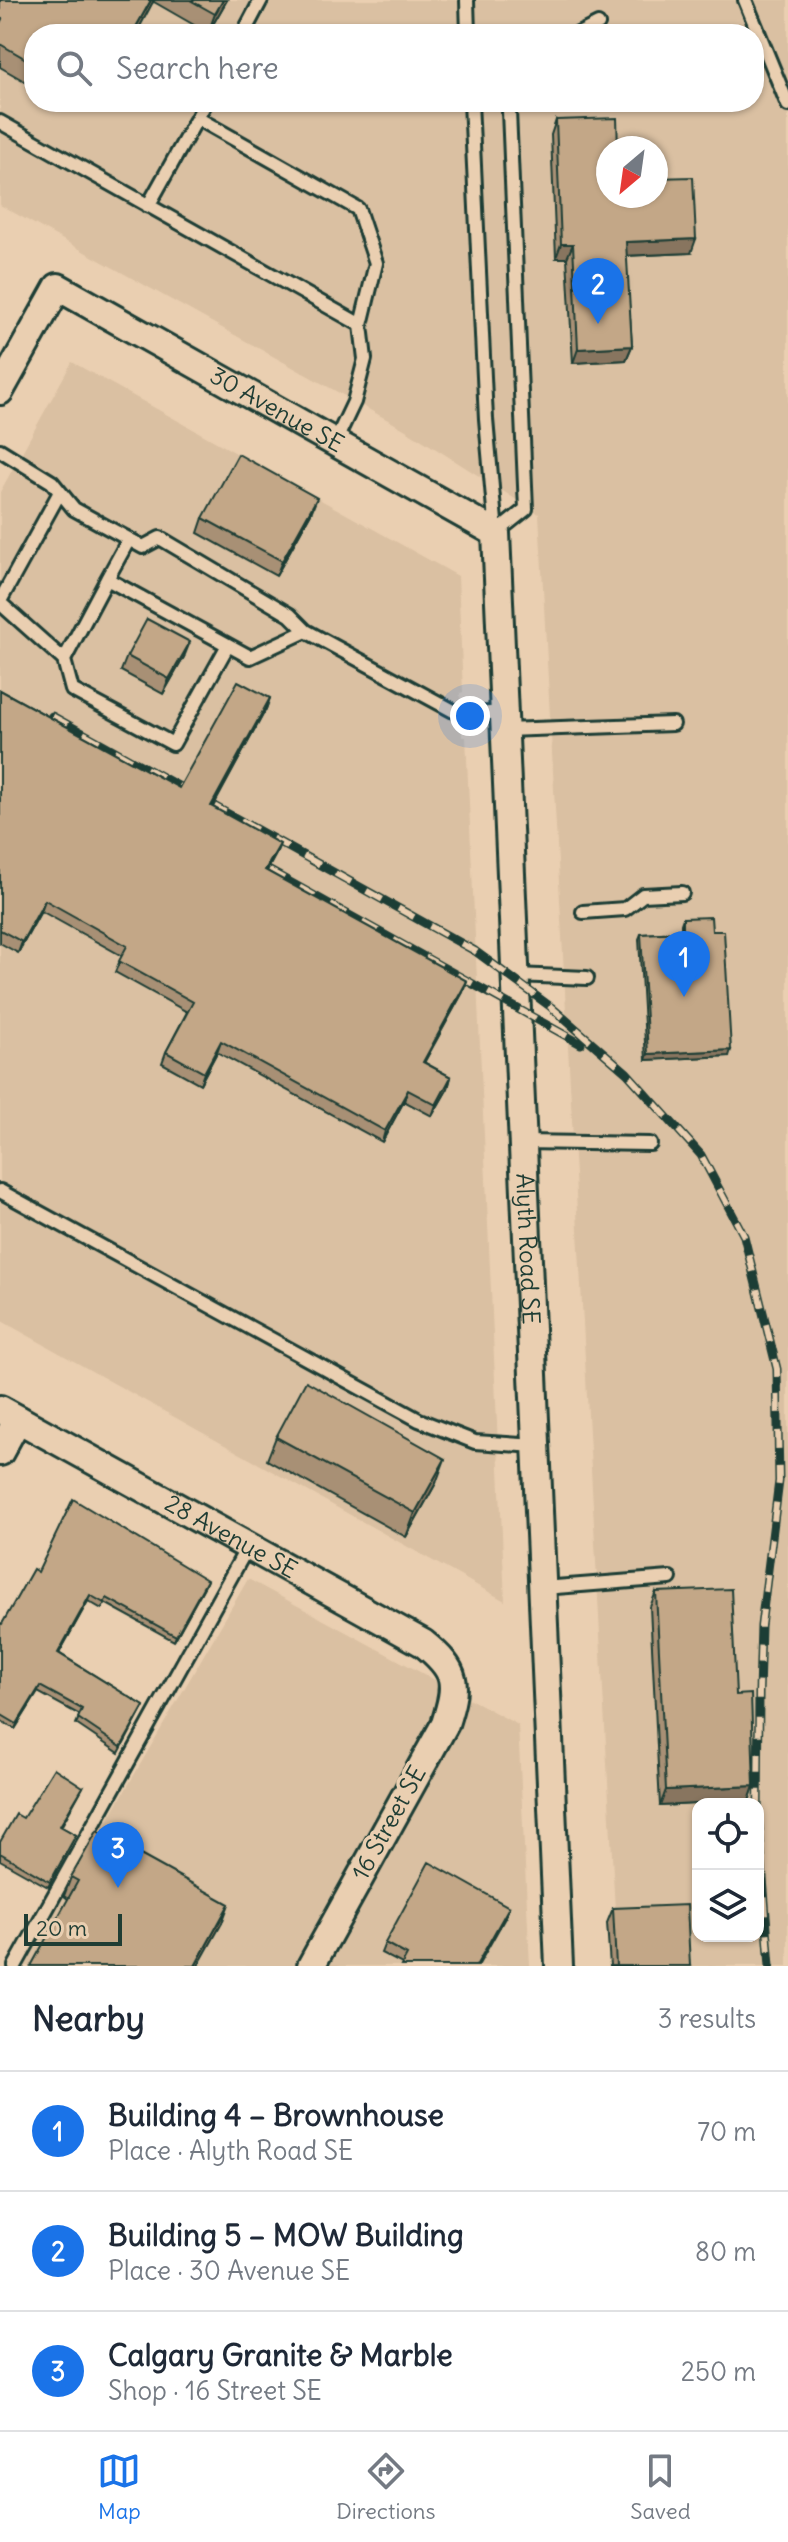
<!DOCTYPE html>
<meta charset="utf-8">
<style>
body{margin:0;font-family:Delius,sans-serif;background:#f6f6f7;color:#1f2937}
.controls{position:absolute;right:24px;bottom:24px;display:grid;overflow:hidden;border-radius:16px;box-shadow:0 2px 6px #0004}
.controls button{width:72px;height:72px;display:grid;place-items:center;padding:0;border:0;border-bottom:2px solid #e0e1e3;background:#fff;color:#1f2937;font:40px sans-serif}
.compass{position:absolute;left:596px;top:136px;width:72px;height:72px;border-radius:50%;background:#fff;box-shadow:0 2px 6px #0004;rotate:209deg}
.scale{position:absolute;left:24px;bottom:20px;width:98px;box-sizing:border-box;padding-left:8px;border:4px solid #1f3d34;border-top:0;font-size:22px;line-height:28px;white-space:nowrap;color:#1f3d34;-webkit-text-stroke:6px #eacfb1;paint-order:stroke}
.you{position:absolute;left:470px;top:716px;width:28px;height:28px;margin:-20px;border:6px solid #fff;border-radius:50%;background:#1a73e8;box-shadow:0 0 0 12px #1a73e833}
.badge{display:grid;place-items:center;width:52px;height:52px;border-radius:50%;background:#1a73e8;color:#fff;font-size:26px;font-weight:700}
.pin{position:absolute;translate:-50% -66px;filter:drop-shadow(0 2px 4px #0008)}
.pin::after{content:'';position:absolute;top:42px;width:28px;height:24px;background:inherit;clip-path:polygon(0 0,100% 0,50% 100%)}
.list{margin:0;padding:0;list-style:none}
h2{display:flex;justify-content:space-between;align-items:center;height:104px;margin:0;padding:0 32px;font-size:34px}
h2 small{font-size:26px;font-weight:400;color:#747a83}
.list li{display:grid;grid-template-columns:52px 1fr auto;gap:24px;align-items:center;box-sizing:border-box;height:120px;padding:0 32px;border-top:2px solid #e0e1e3}
.list b{display:block;font-size:30px;white-space:nowrap}
.list p{margin:0;font-size:26px;white-space:nowrap;color:#747a83}
.list em{font-size:26px;font-style:normal;color:#747a83}
.icon{flex:none;width:44px;height:44px;fill:none;stroke:currentColor;stroke-width:2;stroke-linecap:round;stroke-linejoin:round}
.map{position:relative;flex:none;width:788px;height:1966px;overflow:hidden}
.search{position:absolute;background:#fff;box-shadow:0 2px 6px #0004;left:24px;right:24px;top:24px;height:88px;display:flex;align-items:center;gap:20px;box-sizing:border-box;padding:0 28px;border-radius:32px;color:#747a83;font-size:30px}
.sheet{height:464px;background:#fff}
nav{display:flex;justify-content:space-around;align-items:center;box-sizing:border-box;height:112px;border-top:2px solid #e0e1e3;background:#fff;font-size:22px;color:#747a83}
nav a{display:grid;justify-items:center;gap:4px}
nav .on{color:#1a73e8}
.map>svg:first-child{display:block}
.built{fill:#dac0a2;fill-rule:evenodd}
.lines{fill:none;stroke-linecap:round;stroke-linejoin:round}
.lane-casing{stroke:#1f3d34;stroke-width:18}
.street-casing{stroke:#1f3d34;stroke-width:32}
.lane{stroke:#eacfb1;stroke-width:12}
.street{stroke:#eacfb1;stroke-width:26}
.rail-casing{stroke:#1f3d34;stroke-width:9}
.rail{stroke:#eacfb1;stroke-width:6;stroke-dasharray:18;stroke-linecap:butt}
.wall{fill:#a89074;stroke:#1f3d34;stroke-width:2}
.shaded-wall{fill:#88755e;stroke:#1f3d34;stroke-width:2}
.building{fill:#c3a787;stroke:#1f3d34;stroke-width:2}
.labels{text-anchor:middle;stroke-width:7;stroke-linejoin:round;paint-order:stroke}
.street-label{font-size:24px;fill:#1f3d34;stroke:#eacfb1}
</style>
<div class="map">
<svg width="788" height="1966" viewBox="0 0 788 1966">
<rect width="100%" height="100%" fill="#eacfb1"/>
<filter id="ink" filterUnits="userSpaceOnUse"><feTurbulence type="fractalNoise" baseFrequency=".0125" numOctaves="2"/><feDisplacementMap in="SourceGraphic" scale="16" xChannelSelector="R" yChannelSelector="G"/><feConvolveMatrix kernelMatrix="1 2 1 2 8 2 1 2 1" color-interpolation-filters="sRGB"/></filter>
<g filter="url(#ink)">
<path class="built" d="M0,0H788V1966H618L539,514L406,430L0,205ZM34,34H754V102H34ZM608,148H656V196H608ZM698,1804H758V1936H698Z
M72,362L458,576L463,692L460,693L462,737H466L505,1601L0,1320V492Z
M248,1579L518,1725L530,1966H23Z"/>
<g class="lines">
<g class="lane-casing">
<path id="lane" d="M467,0L468,34
M745,0L788,105
M243,34L261,0
M578,34L598,24
M471,102L486,419L496,533
M197,118L358,209L376,263L361,325
M0,122L361,325L365,359L354,402L335,442
M148,206L206,102
M0,450L52,482L74,509L143,547L160,538L290,615L306,631L461,715L504,712
M496,533L526,509L509,111L512,102
M129,539L107,579L250,657L306,631
M107,579L64,660L72,690L173,744L228,645
M0,601L60,492
M0,603L64,660
M505,730L673,724
M583,912L625,909L643,895L682,893
M516,975L587,978
M523,1142L650,1144
M0,1191L419,1420L475,1442L536,1446
M543,1588L670,1578
M15,1966L248,1546"/>
</g>
<g class="street-casing">
<g id="street">
<path id="s1" d="M0,391L58,287L496,533L559,1966"/>
<path id="s2" d="M0,1409L423,1643C458,1671 458,1683 445,1724L311,1966"/>
<path d="M0,1452L18,1419"/>
</g>
</g>
<use href="#lane" class="lane"/>
<use href="#street" class="street"/>
<g class="rail-casing">
<path id="rail" d="M52,716L475,951L551,1007L627,1073L701,1155L744,1236L777,1369L779,1481L761,1626L759,1693L758,1816L770,1966
M268,870L581,1044"/>
</g>
<use href="#rail" class="rail"/>
</g>
<path class="wall" d="M0,0H227L208,33L154,2L34,34V68L26,82L0,67Z
M556,120L608,196L691,253L626,256L632,346L626,360L573,363L567,258H556L551,135Z
M311,513L276,576L198,533L203,518Z
M127,656L184,657L163,694L121,671Z
M0,690L179,788L270,698L266,709L213,807L276,854L267,871L463,992L424,1062L451,1077L448,1088L432,1116L404,1101L382,1142L217,1052L200,1084L162,1063L166,1052L187,1012L115,972L122,956L41,911L18,953L0,943Z
M683,918L712,931L729,1056L646,1060L639,939L641,934L681,932V924Z
M276,1437L436,1483L406,1537L267,1460Z
M38,1572L205,1585L174,1641L105,1603L102,1609L88,1601L59,1653L144,1706L119,1753L76,1724L80,1715L38,1692L15,1729L0,1720V1623L2,1624Z
M656,1592L736,1695L754,1786L749,1801L660,1806L650,1607Z
M83,1787L61,1827L76,1835L48,1887L0,1860V1842L23,1818Z
M71,1877L222,1923L68,1899L64,1896Z
M509,1907L506,1916L402,1964L381,1953L385,1943Z
M613,1908L690,1966H610L607,1923Z"/>
<path class="shaded-wall" d="M151,0H154L136,34H132Z
M223,0H227L208,33L215,14Z
M34,61V68L26,82Z
M696,239L691,253L621,256L626,242Z
M561,244H573L567,258H556Z
M632,346L626,360L573,363L578,349Z
M317,498L311,513L276,576L282,561Z
M190,642L184,657L163,694L169,679Z
M270,698L266,709L207,817L211,806Z
M280,844L276,854L261,881L265,870Z
M45,900L41,911L18,953L22,942Z
M467,981L463,992L419,1072L423,1062Z
M221,1041L217,1052L200,1084L204,1073Z
M731,1050L729,1056L646,1060L648,1054Z
M451,1077L448,1088L432,1116L436,1105Z
M408,1090L404,1101L382,1142L385,1131Z
M445,1459L436,1483L406,1537L415,1513Z
M207,1580L205,1585L174,1641L176,1636Z
M90,1595L88,1601L56,1659L58,1653Z
M40,1686L38,1692L15,1729L17,1724Z
M754,1786L749,1801L660,1806L666,1790Z
M229,1904L222,1923L198,1966H195Z
M509,1907L506,1916L478,1966H476Z"/>
<path class="building" d="M0,0H151L132,34H34L33,63L0,44V23L2,19L0,18Z
M190,0H223L215,14Z
M617,118L618,148H608V196H656V178L693,177L696,239L626,242L632,346L578,349L573,244H561L556,120Z
M238,454L317,498L282,561L203,518Z
M147,619L190,642L169,679L127,656Z
M238,681L270,698L211,806L280,844L265,870L467,981L423,1062L451,1077L436,1105L408,1090L385,1131L221,1041L204,1073L166,1052L193,1002L119,961L127,946L45,900L22,942L0,930V690L179,788Z
M711,917L712,931H724L731,1050L648,1054L641,934L683,932V918Z
M306,1381L445,1459L415,1513L276,1437Z
M73,1499L207,1580L176,1636L107,1598L104,1603L90,1595L58,1653L144,1706L121,1747L78,1718L82,1709L40,1686L17,1724L0,1714V1623L2,1624L33,1569L38,1572Z
M731,1589L736,1695L751,1694L754,1786L666,1790L656,1592Z
M54,1768L83,1787L60,1826L76,1835L50,1882L0,1853V1842L16,1814L23,1818Z
M97,1831L229,1904L195,1966H31L78,1881L71,1877Z
M429,1862L509,1907L476,1966H401L407,1955L385,1943Z
M687,1905L690,1966H616L613,1908Z"/>
</g>
<g class="labels">
<g class="street-label">
<text dy="8" stroke="none"><textPath href="#s1" startOffset="370">30 Avenue SE</textPath></text>
<text dy="8" stroke="none"><textPath href="#s1" startOffset="1338">Alyth Road SE</textPath></text>
<text dy="8" stroke="none"><textPath href="#s2" startOffset="264">28 Avenue SE</textPath></text>
<text transform="translate(389 1823) rotate(-61)" y="8">16 Street SE</text>
</g>
</g>
</svg>
<div class="controls">
<button><svg class="icon" aria-label="locate" viewBox="0 0 24 24"><circle cx="12" cy="12" r="6"/><path d="M12 2v4M12 18v4M2 12h4M18 12h4"/></svg></button>
<button><svg class="icon" aria-label="layers" viewBox="0 0 24 24"><path d="M12 4l9 5-9 5-9-5zM3 14l9 5 9-5"/></svg></button>
</div>
<svg class="compass" viewBox="-18 -18 36 36"><path d="M0-13l5 13h-10z" fill="#e53935"/><path d="M0 13l5-13h-10z" fill="#747a83"/></svg>
<div class="scale">20 m</div>
<div class="you"></div>
<div class="pin badge" style="left:684px;top:997px">1</div>
<div class="pin badge" style="left:598px;top:324px">2</div>
<div class="pin badge" style="left:118px;top:1888px">3</div>
<div class="search"><svg class="icon" aria-label="search" viewBox="0 0 24 24"><circle cx="10" cy="10" r="6"/><path d="M15 15l6 6"/></svg>Search here</div>
</div>
<section class="sheet">
<h2>Nearby<small>3 results</small></h2>
<ul class="list">
<li><span class="badge">1</span><div><b>Building 4 – Brownhouse</b><p>Place · Alyth Road SE</p></div><em>70 m</em></li>
<li><span class="badge">2</span><div><b>Building 5 – MOW Building</b><p>Place · 30 Avenue SE</p></div><em>80 m</em></li>
<li><span class="badge">3</span><div><b>Calgary Granite &amp; Marble</b><p>Shop · 16 Street SE</p></div><em>250 m</em></li>
</ul>
</section>
<nav>
<a class="on"><svg class="icon" aria-label="map" viewBox="0 0 24 24"><path d="M3 6l6-2 6 2 6-2v14l-6 2-6-2-6 2zM9 4v14M15 6v14"/></svg>Map</a>
<a><svg class="icon" aria-label="directions" viewBox="0 0 24 24"><path d="M12 3l9 9-9 9-9-9zM9 14v-3h6M13 9l2 2-2 2"/></svg>Directions</a>
<a><svg class="icon" aria-label="saved" viewBox="0 0 24 24"><path d="M7 4h10v16l-5-4-5 4z"/></svg>Saved</a>
</nav>
